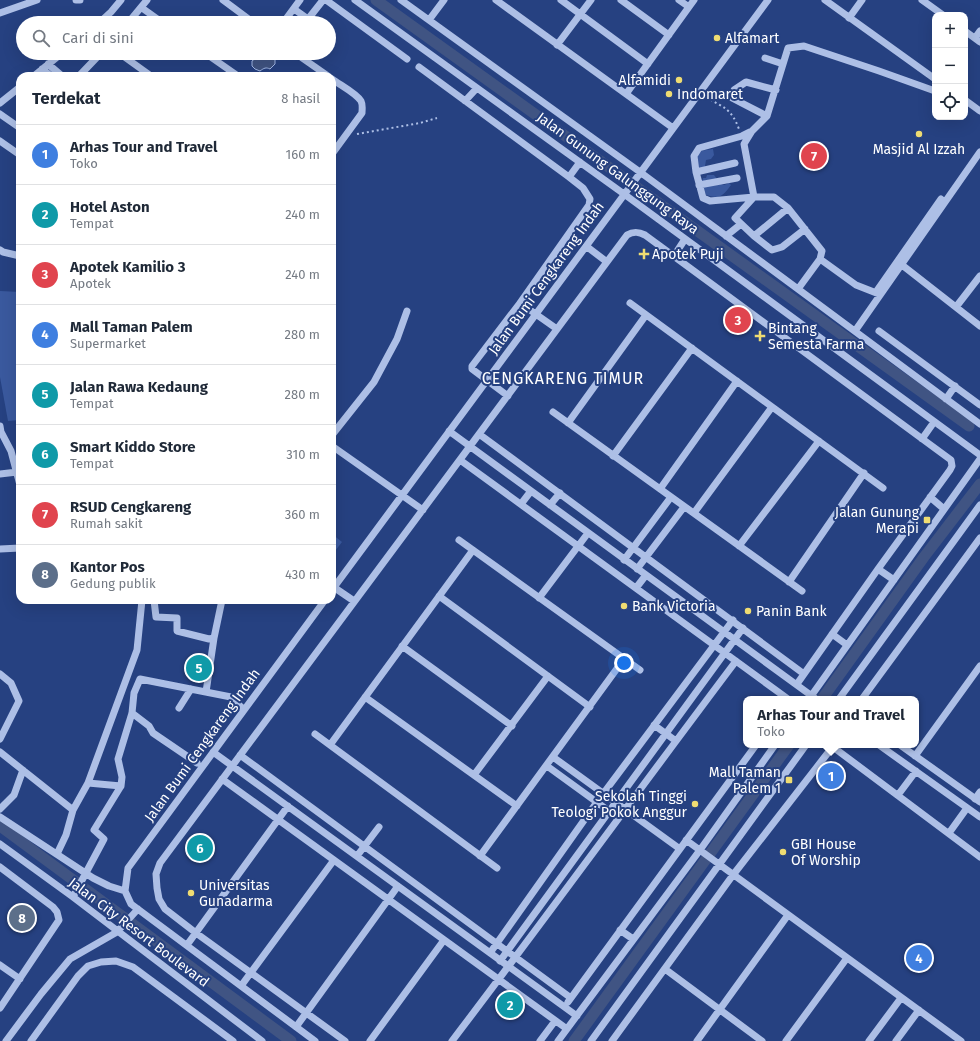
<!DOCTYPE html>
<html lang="id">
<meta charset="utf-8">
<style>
body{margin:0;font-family:"Fira Sans",sans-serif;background:#f2f2f3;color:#1f2937}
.controls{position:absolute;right:12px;top:12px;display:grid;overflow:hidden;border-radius:8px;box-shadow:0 4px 16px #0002}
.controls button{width:36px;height:36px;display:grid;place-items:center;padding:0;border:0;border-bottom:1px solid #e0e1e3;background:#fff;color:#1f2937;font:20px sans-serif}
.you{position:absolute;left:624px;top:663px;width:14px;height:14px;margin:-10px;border:3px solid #fff;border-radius:50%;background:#1a73e8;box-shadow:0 0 0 6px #1a73e833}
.badge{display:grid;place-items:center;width:26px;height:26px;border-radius:50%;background:#7d7a52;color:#fff;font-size:13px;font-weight:700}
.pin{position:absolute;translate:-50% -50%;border:2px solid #fff;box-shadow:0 1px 4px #0006}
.popup{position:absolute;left:743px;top:696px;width:176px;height:52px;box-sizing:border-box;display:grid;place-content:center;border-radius:8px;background:#fff;filter:drop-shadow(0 1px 3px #0005);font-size:13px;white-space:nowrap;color:#747a83}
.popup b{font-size:15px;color:#1f2937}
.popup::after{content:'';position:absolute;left:50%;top:100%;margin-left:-8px;border:8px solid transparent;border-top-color:#fff}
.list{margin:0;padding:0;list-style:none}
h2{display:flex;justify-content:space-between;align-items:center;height:52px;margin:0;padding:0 16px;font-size:17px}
h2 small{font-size:13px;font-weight:400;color:#747a83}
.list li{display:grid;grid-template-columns:26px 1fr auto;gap:12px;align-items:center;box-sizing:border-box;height:60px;padding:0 16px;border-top:1px solid #e0e1e3}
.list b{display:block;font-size:15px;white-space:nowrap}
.list p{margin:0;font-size:13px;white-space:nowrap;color:#747a83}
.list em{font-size:13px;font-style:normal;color:#747a83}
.icon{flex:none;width:22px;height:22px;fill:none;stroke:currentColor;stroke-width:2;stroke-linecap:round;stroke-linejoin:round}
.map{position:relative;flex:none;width:980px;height:1041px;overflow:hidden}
.search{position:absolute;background:#fff;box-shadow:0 4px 16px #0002;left:16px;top:16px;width:320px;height:44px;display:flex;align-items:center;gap:10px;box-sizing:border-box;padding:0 14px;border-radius:22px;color:#747a83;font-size:15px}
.panel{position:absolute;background:#fff;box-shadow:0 4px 16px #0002;left:16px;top:72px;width:320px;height:532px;border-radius:12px}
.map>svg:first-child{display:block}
.green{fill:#3a599e}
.water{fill:#405483;stroke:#a2b8e7}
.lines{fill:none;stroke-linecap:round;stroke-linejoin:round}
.canal{stroke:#405483;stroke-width:11}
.path{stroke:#adbfe6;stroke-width:2;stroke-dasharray:2 3;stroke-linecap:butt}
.minor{stroke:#adbfe6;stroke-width:7}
.poi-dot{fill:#efdc72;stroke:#264181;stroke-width:1.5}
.labels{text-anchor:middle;stroke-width:4;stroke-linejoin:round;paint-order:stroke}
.poi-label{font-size:14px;fill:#fff;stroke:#264181;text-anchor:start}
.street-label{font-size:14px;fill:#fff;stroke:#264181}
.quarter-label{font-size:16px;letter-spacing:1px;fill:#fff;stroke:#264181}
</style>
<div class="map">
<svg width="980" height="1041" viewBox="0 0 980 1041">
<rect width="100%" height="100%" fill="#264181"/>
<path class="green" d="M713,149L714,155L711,159L706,160L704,172L696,166V157L700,151Z
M707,175H714L721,184L724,185L729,183L731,185C722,197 720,199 706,195L702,182L703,178H706Z
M0,291L20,292V420L8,421L0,377Z
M332,534L342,542L332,555Z"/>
<path class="water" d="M265,53H271L275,58V64L270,69C266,67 264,68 260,71L255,69L252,66V61L257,57L264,56Z"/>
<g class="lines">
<path class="canal" d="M376,0L969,426
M822,699L924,557L980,484
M0,826L291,1041
M574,1041L789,745"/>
<path class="path" d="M706,97C724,108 731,108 739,129
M357,134L420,123L437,118"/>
<path class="minor" d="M76,0H80
M223,0L254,23
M326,0L407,59
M355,0L624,194L980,455
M401,0L640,172L980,424
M496,0L673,128
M561,0L648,64
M621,0L669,35
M679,0L689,7
M825,0L935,79
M922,0L943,15
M142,8L163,23
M294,9L308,19
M0,13L37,0
M849,18L862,0
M429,20L444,0
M99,23L111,12L121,0
M128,23L147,0
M283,23L300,0
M305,23L323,0
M965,31L980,42
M975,38L980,31
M557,45L591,0
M119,53L151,76
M205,53L238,76
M295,53L328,76
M765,58L783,64
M48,64L62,76
M419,67L569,177L583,188L590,199L589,205L520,303L472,366V369L508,396
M42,69L51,76
M34,76L62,53
M79,76L101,53
M332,79C340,85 356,93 361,101C363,105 362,109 362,113L332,154
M626,94L694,0
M965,100L980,111
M465,101L477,88
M0,103L20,87
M0,114L20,128
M767,116L732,98L734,90L746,82L776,90
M750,132L742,136L699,148L694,156L696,172L703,198L710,201L754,197H774L788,208L822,251L820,259L798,289
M0,141L20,155
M696,172L735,163
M569,177L580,162
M699,185L737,178
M754,197L744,144L752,131L767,116L788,48L804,46L879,71L935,91
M754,197L735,218L754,236L772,250L782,247L805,229
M726,236L741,224
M754,236L788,208
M586,246L607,262
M0,250L3,252L20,256
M674,256L685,239
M820,259L856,285L879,294
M902,265L980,326
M876,292L941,199
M520,303L557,329
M630,303L883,488
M956,307L980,276
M855,331L980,152
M879,331L980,405
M946,399L955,386
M553,412L802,591
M568,423L646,315
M0,426L1,432L11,451L20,485
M449,431L816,699
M479,434L804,674
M332,435L374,382L397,339L407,311
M922,439L934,422
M332,446L423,510
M613,456L692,348
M460,460L788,699
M0,474L17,472
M660,489L737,381
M930,497L944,509
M521,504L531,491
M550,505L560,493
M694,513L772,407
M459,540L640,670
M739,546L819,441
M0,549L20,548
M624,560L671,497
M637,569L684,507
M878,569L894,580
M789,582L864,473
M332,586L354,601
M636,588L646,575
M332,590L768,0
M439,596L590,707
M539,598L588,533
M154,600L156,617L177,618V631L209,639L214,638L222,600
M832,634L847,645
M402,646L512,726
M0,674L11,683L19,701L0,739
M206,692L214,638
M365,697L517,806
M809,699L980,459
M839,699L980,505
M862,699L980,538
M179,708L191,689
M132,713L149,726L153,733L197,763
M654,725L676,741
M315,734L497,868
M330,745L473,550
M879,745L980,817
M900,745L980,802
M833,747L980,857
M0,752L73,810
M213,752L577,1016
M240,755L571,998
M915,756L980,666
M553,757L680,849
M547,766L609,811
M474,775L548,676
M222,779L567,1029
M88,783L137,650L142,600
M898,795L916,771
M975,799L980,792
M0,809L14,795L23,770
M0,817L93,878L109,886L125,891
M949,833L967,808
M686,840L961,1041
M0,844L73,897L262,1041
M57,854L66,835L73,810L88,783L121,786
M357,856L379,827
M480,856L624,659
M0,867L53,907L57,912L59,920L0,1008
M73,897L104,839L94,830L121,786L122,777L118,759L132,713L134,693L140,679L231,697L244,710
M620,930L633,939
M187,945L288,806
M490,953L597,802L733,620
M500,961L743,628
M0,965L20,979
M665,969L762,1041
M241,986L334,860
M568,1002L756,745
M296,1027L398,886
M6,1041L41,994L70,959L117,932L138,909
M31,1041L78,976L88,966L101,962L116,961L133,967L233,1041
M315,1041L131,904L125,891L128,868L325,600
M345,1041L196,933L165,909L159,899L157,888L156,874L160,863L627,235C634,231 639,232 645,235L951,460L952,466L950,470L878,569L797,684
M370,1041L444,940
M452,1041C548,915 641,787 736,661
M540,1041L555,1021
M558,1041L700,850L775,745
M591,1041L806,745
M612,1041L733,875L834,745
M697,1041L788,915
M786,1041L847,958
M869,1041L901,998
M896,1041L919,1010"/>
</g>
<g class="poi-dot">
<circle cx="717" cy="38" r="4"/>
<circle cx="679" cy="80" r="4"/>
<circle cx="669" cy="94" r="4"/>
<circle cx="919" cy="134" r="4"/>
<path d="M642 248h4v4h4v4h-4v4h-4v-4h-4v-4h4z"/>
<path d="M758 330h4v4h4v4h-4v4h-4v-4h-4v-4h4z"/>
<rect x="923" y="516" width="8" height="8" rx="2"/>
<circle cx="624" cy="606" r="4"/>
<circle cx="748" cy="611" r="4"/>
<rect x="785" y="776" width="8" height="8" rx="2"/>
<circle cx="695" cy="804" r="4"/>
<circle cx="783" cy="852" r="4"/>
<circle cx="191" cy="893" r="4"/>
</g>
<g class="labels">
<g class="poi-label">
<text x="725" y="43">Alfamart</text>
<text x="671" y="85" text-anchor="end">Alfamidi</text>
<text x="677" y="99">Indomaret</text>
<text x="919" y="154" text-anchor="middle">Masjid Al Izzah</text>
<text x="652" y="259">Apotek Puji</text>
<text x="768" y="333">Bintang<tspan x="768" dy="16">Semesta Farma</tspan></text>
<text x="919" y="517" text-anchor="end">Jalan Gunung<tspan x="919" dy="16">Merapi</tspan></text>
<text x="632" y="611">Bank Victoria</text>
<text x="756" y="616">Panin Bank</text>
<text x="781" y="777" text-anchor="end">Mall Taman<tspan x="781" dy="16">Palem 1</tspan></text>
<text x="687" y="801" text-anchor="end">Sekolah Tinggi<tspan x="687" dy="16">Teologi Pokok Anggur</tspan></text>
<text x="791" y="849">GBI House<tspan x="791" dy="16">Of Worship</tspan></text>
<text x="199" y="890">Universitas<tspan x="199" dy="16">Gunadarma</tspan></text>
</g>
<g class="street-label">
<text transform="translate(618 173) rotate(36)" y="5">Jalan Gunung Galunggung Raya</text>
<text transform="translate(546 278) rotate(-54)" y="5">Jalan Bumi Cengkareng Indah</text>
<text transform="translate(202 745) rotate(-54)" y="5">Jalan Bumi Cengkareng Indah</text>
<text transform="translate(139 932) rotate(37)" y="5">Jalan City Resort Boulevard</text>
</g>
<g class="quarter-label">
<text x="563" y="384">CENGKARENG TIMUR</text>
</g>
</g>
</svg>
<div class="controls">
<button>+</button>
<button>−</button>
<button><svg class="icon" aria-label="locate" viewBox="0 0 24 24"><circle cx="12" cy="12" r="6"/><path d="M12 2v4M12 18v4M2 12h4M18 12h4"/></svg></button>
</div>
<div class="you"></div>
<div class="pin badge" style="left:831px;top:776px;background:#3f7fe0">1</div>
<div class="popup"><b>Arhas Tour and Travel</b>Toko</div>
<div class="pin badge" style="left:510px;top:1005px;background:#0f9aa8">2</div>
<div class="pin badge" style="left:738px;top:320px;background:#e0444e">3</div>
<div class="pin badge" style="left:919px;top:958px;background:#3f7fe0">4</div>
<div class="pin badge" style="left:199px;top:668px;background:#0f9aa8">5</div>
<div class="pin badge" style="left:200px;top:848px;background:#0f9aa8">6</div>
<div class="pin badge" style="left:814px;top:156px;background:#e0444e">7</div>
<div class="pin badge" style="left:22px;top:918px;background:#5c6f8a">8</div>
<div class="search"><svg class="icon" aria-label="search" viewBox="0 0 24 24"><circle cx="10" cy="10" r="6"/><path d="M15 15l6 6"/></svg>Cari di sini</div>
<section class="panel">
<h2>Terdekat<small>8 hasil</small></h2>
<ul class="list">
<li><span class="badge" style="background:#3f7fe0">1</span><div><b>Arhas Tour and Travel</b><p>Toko</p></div><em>160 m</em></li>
<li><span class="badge" style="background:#0f9aa8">2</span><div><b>Hotel Aston</b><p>Tempat</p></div><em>240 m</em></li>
<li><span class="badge" style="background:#e0444e">3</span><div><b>Apotek Kamilio 3</b><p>Apotek</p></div><em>240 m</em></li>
<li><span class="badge" style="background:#3f7fe0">4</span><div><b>Mall Taman Palem</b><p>Supermarket</p></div><em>280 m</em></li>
<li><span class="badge" style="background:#0f9aa8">5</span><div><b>Jalan Rawa Kedaung</b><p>Tempat</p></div><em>280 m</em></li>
<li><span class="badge" style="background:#0f9aa8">6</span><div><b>Smart Kiddo Store</b><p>Tempat</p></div><em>310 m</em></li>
<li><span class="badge" style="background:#e0444e">7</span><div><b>RSUD Cengkareng</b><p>Rumah sakit</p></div><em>360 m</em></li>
<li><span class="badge" style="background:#5c6f8a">8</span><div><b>Kantor Pos</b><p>Gedung publik</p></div><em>430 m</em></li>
</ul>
</section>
</div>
